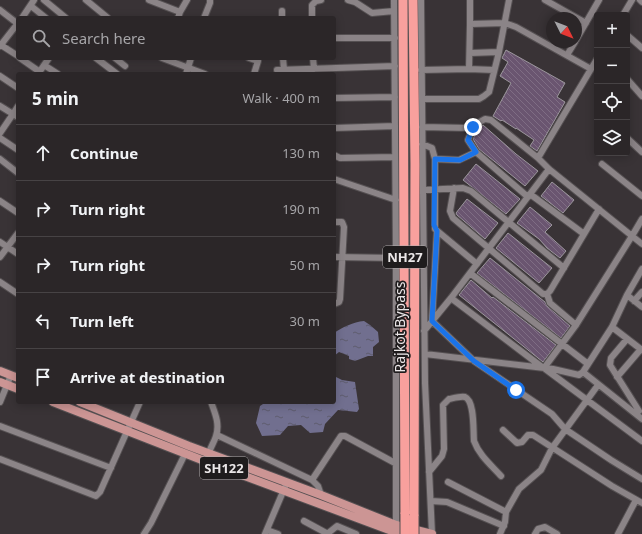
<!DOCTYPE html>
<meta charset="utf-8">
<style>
body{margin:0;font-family:"Noto Sans",sans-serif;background:#373234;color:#f1f3f6}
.controls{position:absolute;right:12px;top:12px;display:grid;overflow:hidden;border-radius:4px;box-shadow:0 2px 10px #0003}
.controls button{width:36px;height:36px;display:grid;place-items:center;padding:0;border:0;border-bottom:1px solid #474345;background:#2b2628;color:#f1f3f6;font:20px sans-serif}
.compass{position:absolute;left:546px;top:12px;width:36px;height:36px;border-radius:50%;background:#2b2628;box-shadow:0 2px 10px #0003;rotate:132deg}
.stop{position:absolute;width:12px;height:12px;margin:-9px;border:3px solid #1a73e8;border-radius:50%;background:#fff}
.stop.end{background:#1a73e8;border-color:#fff;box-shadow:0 1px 4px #0008}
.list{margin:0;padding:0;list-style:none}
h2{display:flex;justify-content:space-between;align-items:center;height:52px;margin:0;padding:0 16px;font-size:17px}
h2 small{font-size:13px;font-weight:400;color:#a6a5a8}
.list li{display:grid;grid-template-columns:26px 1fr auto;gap:12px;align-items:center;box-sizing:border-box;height:56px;padding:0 16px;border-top:1px solid #474345}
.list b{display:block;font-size:15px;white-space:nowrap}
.list em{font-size:13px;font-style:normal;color:#a6a5a8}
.icon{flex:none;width:22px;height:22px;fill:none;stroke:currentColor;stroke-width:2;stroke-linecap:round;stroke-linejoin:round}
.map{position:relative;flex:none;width:642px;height:534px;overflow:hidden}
.search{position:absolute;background:#2b2628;box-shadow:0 2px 10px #0003;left:16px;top:16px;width:320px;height:44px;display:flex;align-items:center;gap:10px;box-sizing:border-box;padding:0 14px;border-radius:4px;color:#a6a5a8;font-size:15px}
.panel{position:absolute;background:#2b2628;box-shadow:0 2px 10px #0003;left:16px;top:72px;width:320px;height:332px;border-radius:4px}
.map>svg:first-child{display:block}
.water{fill:url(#water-ripples)}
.building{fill:url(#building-back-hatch);stroke:#9b969c}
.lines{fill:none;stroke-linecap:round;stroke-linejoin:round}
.minor-casing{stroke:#555052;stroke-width:8}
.major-casing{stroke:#555052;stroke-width:10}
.highway-casing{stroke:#555052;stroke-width:11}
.minor{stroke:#8b8487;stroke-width:6}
.major{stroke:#cc9594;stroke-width:8}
.highway{stroke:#f8a09d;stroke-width:9}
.highway-bridge-casing{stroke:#555052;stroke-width:11;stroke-linecap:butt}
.highway-bridge{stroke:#f8a09d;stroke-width:9}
.route{stroke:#1a73e8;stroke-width:5}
.labels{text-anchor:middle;stroke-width:3.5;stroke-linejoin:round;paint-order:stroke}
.shield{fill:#1f1c1d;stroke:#aeaaab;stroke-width:1}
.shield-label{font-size:13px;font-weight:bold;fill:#ebe7e8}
.street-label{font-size:14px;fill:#ebe7e8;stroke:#1f1c1d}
</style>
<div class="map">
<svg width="642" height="534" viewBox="0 0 642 534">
<defs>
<pattern id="water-ripples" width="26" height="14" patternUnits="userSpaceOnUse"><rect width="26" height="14" fill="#716f8f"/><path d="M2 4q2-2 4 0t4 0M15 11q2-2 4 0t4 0" fill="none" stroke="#5e5c6e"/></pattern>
<pattern id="building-back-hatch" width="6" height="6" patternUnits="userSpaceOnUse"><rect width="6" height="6" fill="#6a5570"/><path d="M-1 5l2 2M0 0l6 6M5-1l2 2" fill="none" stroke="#7f6d84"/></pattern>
</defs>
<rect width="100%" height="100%" fill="#393336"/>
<path class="water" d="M364,321L370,325L378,332L379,342L373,347V356H368L355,361L349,359V356L339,352L334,356V333C343,327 353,322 364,321Z
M334,376L342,380L355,382L359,409L357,412L338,410L325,424L323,432L310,433L301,425L288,426L280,435L262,436L256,423L260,406L266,402H334Z"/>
<path class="building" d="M506,50L565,83L557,97L565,102L537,151L530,146L534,140L516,128V129L502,120L501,121L493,116L511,83L500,76L508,62L502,58Z
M483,125L516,154L538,171L525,186L479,149L473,139L475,135Z
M476,164L520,199L506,214L463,180Z
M552,182L574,200L563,213L541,196Z
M467,199L498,223L485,239L457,215L456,213Z
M530,207L552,225L545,232L566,251L560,258L547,248L539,239L517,223Z
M508,233L552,268L539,283L496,248Z
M490,258L545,302L547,306L570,326L561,338L477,273Z
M471,280L492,298L493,297L556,345L543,362L459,295Z"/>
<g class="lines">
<g class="minor-casing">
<path id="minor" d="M44,0L66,18
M86,0L108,18
M149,0L180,12L178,18
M348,0L355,2L372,13L394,11
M394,0L396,258V528
M421,0L425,383L432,534
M545,0L586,23
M640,0L642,2
M31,6L46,18
M0,10L18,24
M282,11V18
M180,12L187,0
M623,15L632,0
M22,18L34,0
M204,18L210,3V0
M312,18V5L316,1L321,0
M470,24V0
M627,35L642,48
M334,38H395
M576,40L599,0
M1,45L18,56
M0,46L18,23
M470,53L499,52
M567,55L575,42
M20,58L40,72
M96,58L117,74
M115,58L125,66
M162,58L205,74
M249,58L258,61L254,74
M283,58L284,70
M313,58L314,69
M44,65L58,74
M469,69L494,70
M277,70L395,66
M421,70L469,69L470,24L505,23L516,27L591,69
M38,74L49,58
M186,74L191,58
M0,76L18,88
M627,79L642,96
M334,98L395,97
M422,99H479L484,96L489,92L499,52L509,0
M0,106L13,114L0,133
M18,106L13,114L18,117
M422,127L469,128L485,119L491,120L538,158L549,169L632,236L576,325L544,368L642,441
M473,127L468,140L476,152
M334,128L395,126
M0,138L18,150
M627,138L642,152
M422,144L432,148L435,159V229L477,264
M334,155L340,158L395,157
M538,158L597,59
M0,159L18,173
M435,159L459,160L476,152L528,197
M602,164L642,196
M334,179L396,200
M454,188L450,211L453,218L543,294H547L550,291L599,209
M423,190L463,188L471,191L564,268
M530,194L584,234
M0,201L18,213
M642,219L632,236L642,244
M334,222H342L344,227L340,299L339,302L334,304
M437,231L432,321L474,361L552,414L565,429L611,460L642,479
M0,242L18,254
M0,257L18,233
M334,257L396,258
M470,273L588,364
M0,282L18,294
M547,294L550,303L576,325
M627,295L642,307
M451,298L542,367
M634,301L642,292
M612,327L642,350
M424,331L451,298L549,169
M627,339L611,358L610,365L639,411
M425,354L553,369L579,375L583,372L612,327L627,295L642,269
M583,372L642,419
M617,377L641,349
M0,402L11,375
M0,426L111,468
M503,430L517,443L522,442L528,435H533L612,486L642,503
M217,435L312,480
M208,457C209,449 214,443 216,436C220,424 215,413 211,402
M0,459L96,496L100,492L140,402
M429,472L442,456L444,449L443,405L449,399C454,398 461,396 465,397C475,401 473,431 474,441C479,455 491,465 501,476
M448,482L506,512L519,489L541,470L552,448L598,385
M321,495L318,486L312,480L341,436H345L395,463
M431,501L447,502L504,526
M304,521L328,534
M267,530L278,534
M144,534L151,523L185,454
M265,534L285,487
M327,534L337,526L356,534
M500,534L505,522L506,512
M535,534L538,529L545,527L557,534
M618,534L636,500"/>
</g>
<g class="major-casing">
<path id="major" d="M0,371L18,378
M0,382L18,389
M53,402L207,462L400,534
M80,402L189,446L321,495L396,525L432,534"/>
</g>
<g class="highway-casing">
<path id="highway" d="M403,0L405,514
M413,0L415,164L414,516"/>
</g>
<use href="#minor" class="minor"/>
<use href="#major" class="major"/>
<use href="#highway" class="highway"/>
<g class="highway-bridge-casing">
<path id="highway-bridge" d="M405,514V534
M414,516V534"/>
</g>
<use href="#highway-bridge" class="highway-bridge"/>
</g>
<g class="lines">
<path class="route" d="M473,127L468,140L476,152L460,160L435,159L434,225L437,231L432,321L474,361L516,390"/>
</g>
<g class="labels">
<g class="shield">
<rect x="383" y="246" width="44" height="22" rx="3"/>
<rect x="200" y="457" width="48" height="22" rx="3"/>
</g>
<g class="shield-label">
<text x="405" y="262">NH27</text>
<text x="224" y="473">SH122</text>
</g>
<g class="street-label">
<text transform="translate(400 327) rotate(-90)" y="5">Rajkot Bypass</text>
</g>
</g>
</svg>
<div class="controls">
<button>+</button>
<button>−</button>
<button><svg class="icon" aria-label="locate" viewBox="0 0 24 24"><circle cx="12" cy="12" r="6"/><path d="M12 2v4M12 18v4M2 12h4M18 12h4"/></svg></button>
<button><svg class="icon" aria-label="layers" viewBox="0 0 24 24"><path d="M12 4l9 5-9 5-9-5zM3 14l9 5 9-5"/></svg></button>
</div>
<svg class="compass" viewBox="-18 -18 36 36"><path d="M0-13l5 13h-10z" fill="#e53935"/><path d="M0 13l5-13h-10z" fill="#a6a5a8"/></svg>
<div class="stop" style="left:516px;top:390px"></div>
<div class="stop end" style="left:473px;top:127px"></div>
<div class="search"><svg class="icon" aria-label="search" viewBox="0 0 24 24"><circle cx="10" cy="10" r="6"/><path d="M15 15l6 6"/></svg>Search here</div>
<section class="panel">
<h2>5 min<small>Walk · 400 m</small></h2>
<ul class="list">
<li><svg class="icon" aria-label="ahead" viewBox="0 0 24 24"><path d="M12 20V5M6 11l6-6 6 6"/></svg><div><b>Continue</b></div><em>130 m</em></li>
<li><svg class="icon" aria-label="right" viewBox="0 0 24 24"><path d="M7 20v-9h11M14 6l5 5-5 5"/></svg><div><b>Turn right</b></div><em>190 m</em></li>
<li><svg class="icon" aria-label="right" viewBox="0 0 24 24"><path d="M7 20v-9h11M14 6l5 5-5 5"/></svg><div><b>Turn right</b></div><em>50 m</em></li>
<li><svg class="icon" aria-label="left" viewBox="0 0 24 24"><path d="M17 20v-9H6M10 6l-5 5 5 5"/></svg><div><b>Turn left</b></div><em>30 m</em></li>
<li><svg class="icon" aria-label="arrive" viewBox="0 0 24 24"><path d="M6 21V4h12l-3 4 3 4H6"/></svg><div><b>Arrive at destination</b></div></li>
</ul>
</section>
</div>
